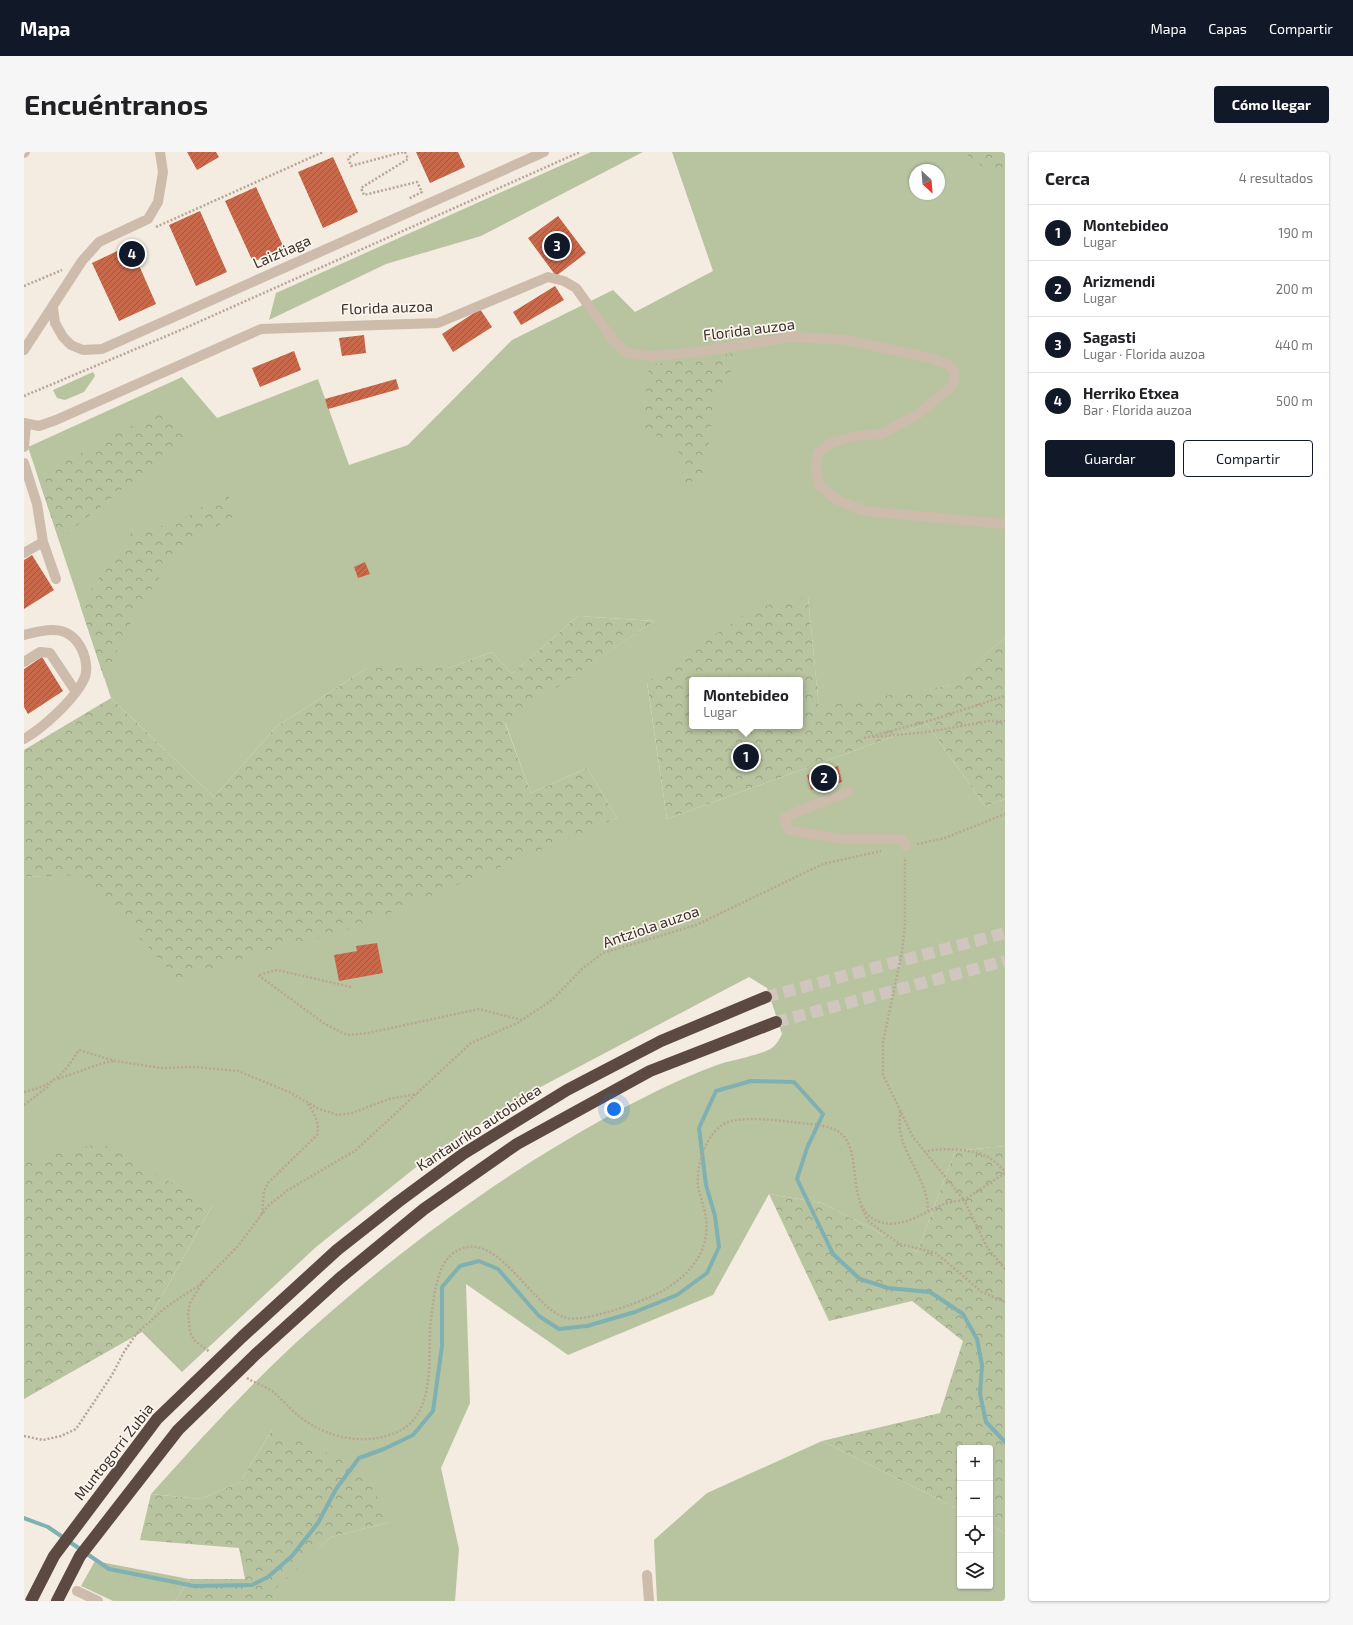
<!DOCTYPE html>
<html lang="es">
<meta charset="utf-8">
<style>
body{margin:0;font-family:"Exo 2",sans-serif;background:#f6f6f6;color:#202124}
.controls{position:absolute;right:12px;bottom:12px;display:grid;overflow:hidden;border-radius:4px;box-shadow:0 1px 3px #0004}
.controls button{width:36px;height:36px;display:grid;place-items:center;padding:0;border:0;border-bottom:1px solid #e0e0e0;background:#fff;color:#202124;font:20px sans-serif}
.compass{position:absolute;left:885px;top:12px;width:36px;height:36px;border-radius:50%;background:#fff;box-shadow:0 1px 3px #0004;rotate:154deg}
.you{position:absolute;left:590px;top:957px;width:14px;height:14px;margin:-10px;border:3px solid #fff;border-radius:50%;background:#1a73e8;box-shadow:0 0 0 6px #1a73e833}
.badge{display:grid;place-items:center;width:26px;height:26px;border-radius:50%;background:#111827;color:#fff;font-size:13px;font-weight:700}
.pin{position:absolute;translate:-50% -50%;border:2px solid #fff;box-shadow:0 1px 4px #0006}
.popup{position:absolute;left:665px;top:525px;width:114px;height:52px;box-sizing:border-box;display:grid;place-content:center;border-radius:4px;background:#fff;filter:drop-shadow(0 1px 3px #0005);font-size:13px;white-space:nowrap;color:#757577}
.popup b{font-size:15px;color:#202124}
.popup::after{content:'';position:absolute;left:50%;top:100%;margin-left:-8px;border:8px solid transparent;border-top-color:#fff}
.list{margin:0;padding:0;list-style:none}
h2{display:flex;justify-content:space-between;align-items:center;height:52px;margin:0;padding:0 16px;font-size:17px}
h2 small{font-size:13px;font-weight:400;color:#757577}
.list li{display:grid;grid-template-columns:26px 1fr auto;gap:12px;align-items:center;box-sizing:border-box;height:56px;padding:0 16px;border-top:1px solid #e0e0e0}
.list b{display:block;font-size:15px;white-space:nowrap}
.list p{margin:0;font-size:13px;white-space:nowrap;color:#757577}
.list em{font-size:13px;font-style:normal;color:#757577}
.actions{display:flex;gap:8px;padding:12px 16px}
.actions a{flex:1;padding:9px 0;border:1px solid #111827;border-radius:4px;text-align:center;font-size:14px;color:#111827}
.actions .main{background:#111827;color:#fff}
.icon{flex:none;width:22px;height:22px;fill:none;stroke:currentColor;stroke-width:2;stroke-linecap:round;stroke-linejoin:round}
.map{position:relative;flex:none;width:981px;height:1449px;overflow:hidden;border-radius:4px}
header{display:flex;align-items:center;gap:24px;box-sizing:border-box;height:56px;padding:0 20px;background:#111827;color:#fff}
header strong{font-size:19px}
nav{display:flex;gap:22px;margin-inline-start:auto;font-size:14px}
.intro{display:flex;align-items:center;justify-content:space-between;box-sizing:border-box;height:96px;padding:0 24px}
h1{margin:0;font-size:28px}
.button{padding:10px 18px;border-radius:4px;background:#111827;color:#fff;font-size:14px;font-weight:700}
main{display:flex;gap:24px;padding:0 24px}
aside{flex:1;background:#fff;border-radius:4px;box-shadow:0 1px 3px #0004}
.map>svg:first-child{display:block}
.green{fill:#b8c4a0;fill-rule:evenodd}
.forest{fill:url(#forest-crowns);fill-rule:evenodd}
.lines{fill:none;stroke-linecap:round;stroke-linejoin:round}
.stream{stroke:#7fb0b2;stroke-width:4}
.building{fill:url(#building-hatch)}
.highway-tunnel{stroke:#cfc6bd;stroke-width:12;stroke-dasharray:12 6;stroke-linecap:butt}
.path{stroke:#b9a596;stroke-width:2.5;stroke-dasharray:2 2;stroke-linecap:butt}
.minor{stroke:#cdbbac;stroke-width:10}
.highway{stroke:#5c4a42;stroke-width:12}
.labels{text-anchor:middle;stroke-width:3.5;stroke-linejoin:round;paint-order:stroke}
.street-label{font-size:15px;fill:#3b302b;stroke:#fbf5ee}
</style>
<header>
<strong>Mapa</strong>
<nav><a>Mapa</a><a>Capas</a><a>Compartir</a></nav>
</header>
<div class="intro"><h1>Encuéntranos</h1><a class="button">Cómo llegar</a></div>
<main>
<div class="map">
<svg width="981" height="1449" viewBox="0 0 981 1449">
<defs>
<pattern id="forest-crowns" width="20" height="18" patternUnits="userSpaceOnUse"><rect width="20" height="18" fill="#b8c4a0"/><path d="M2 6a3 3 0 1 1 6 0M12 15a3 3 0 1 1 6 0" fill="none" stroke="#97a083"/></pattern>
<pattern id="building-hatch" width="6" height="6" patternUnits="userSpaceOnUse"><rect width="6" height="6" fill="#c8694b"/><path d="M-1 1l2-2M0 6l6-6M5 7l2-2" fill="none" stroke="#a4573f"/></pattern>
</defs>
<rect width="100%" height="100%" fill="#f4ebe1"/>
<path class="green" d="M567,0H619L457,84L362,112L245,168L252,141Z
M648,0H965L981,18V485L928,533L795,556L784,445L623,531L643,667L903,572L961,654L981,647V994L931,999L893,1100L798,1051L745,1042L689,1143L544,1203L442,1132L446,1251L417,1316L435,1397L431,1449H251L249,1438L307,1385L366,1370L248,1278L216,1330L177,1347L127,1342C180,1283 234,1223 294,1171C382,1093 478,1023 581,966C618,946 654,927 693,913C704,909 742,902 749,895C753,892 756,886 758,882L743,836L725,825L490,949L391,1016L292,1095L158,1220L118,1180L188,1054L0,1010V725L56,722L154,826L593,666L563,616L507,641L481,570L630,469L554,464L488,522L468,500L425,516H343L252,575L190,645L87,546L4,295L158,225L193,266L294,227L325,313L384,293L488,188L589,138L611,160L689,119ZM891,18H915V42H891Z
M69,220L71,224L60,240L41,248L33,246L29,238Z
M798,1289L936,1358V1434H966V1373L981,1381V1449H633L630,1388L683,1341Z
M71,1409L165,1427L151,1449H89L57,1434Z"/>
<path class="forest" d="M939,0H981V31Z
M718,200L691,248L680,323L660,333L653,290L618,279L625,213Z
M134,259L169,280L35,388L14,325Z
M202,339L213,362L152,400L110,464L80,526L56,453L107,381L157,369Z
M784,445L795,555L927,533L981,485V647L961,654L903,572L643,667L623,530L728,457ZM668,528H776V574H668Z
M554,464L630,469L481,571L507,641L563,616L593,666L332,775L154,827L56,723L0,725V598L87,546L190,645L252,575L343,516H425L468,500L488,522Z
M77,991L188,1054L118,1180L0,1247V1010Z
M981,994V1381L966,1373V1296H936V1358L798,1289L916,1261L939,1189L888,1149L805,1169L745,1042L798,1051L893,1100L931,999Z
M248,1278L339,1316L366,1370L307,1385L250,1438L251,1449H151L165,1427H221L215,1396L116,1388L127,1342L177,1347L216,1330Z"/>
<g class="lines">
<path class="stream" d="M0,1366L24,1375L85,1417L170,1434L228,1433L244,1425L268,1404L294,1371L312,1337L335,1306L360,1297L389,1283L409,1259L418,1194V1135L436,1114L455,1109L474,1117L515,1164L535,1177L563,1174L611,1160L653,1143L683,1121L695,1095L691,1064L682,1033L675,976L692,939L727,929L770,930L799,962L783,996L773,1027L809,1102L836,1127L864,1136L906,1140L939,1162L953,1187L958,1213L956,1242L962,1270L981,1290"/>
</g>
<path class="building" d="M163,0H192L195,5L173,18Z
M392,0H434L441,15L406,31Z
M309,5L334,60L299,76L274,20Z
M232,35L260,96L229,110L201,49Z
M176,59L203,120L172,134L145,73Z
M534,64L562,101L532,124L504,86Z
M106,93L132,152L95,169L68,111Z
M531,134L540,148L497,173L489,160Z
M456,157L468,175L429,200L418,182Z
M340,183L342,201L318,204L315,186Z
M270,199L277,218L236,235L228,216Z
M372,227L375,237L304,257L301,247Z
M8,403L30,438L0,457V408Z
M341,410L346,422L334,426L330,415Z
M18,505L39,539L4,562L0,555V517Z
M814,614L818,630L787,638L783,623Z
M353,791L359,821L315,829L310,803L333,799L332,794Z"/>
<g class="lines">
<path class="highway-tunnel" d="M742,845L981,781
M752,870L981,809"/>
<path class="path" d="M334,0L324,6L327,14L379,0
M381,0L384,7L337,36L340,43L393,30L398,40L384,47
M132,75L299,0
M0,134L38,118
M0,244L152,180L556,0
M849,585L904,580L965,569H981
M840,586L908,568L981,544
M893,692L921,686L981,662
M327,835L253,818L234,823L301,872L323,883L344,881L455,857L498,868L528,848L559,816L579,801L672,773L799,712L857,699
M34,927L79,911L90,909
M0,940C29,934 40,922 55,898L91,909L137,916L171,915L214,919L265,940L295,957L314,963L328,961L365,947L393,942
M0,953L26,933
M876,959C876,965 875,972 876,978C881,1007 904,1029 904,1059
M900,1000C916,995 950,997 964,1005C971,1009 976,1015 981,1019
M981,1021L940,1048L963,1095L981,1117
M837,1054L844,1069L867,1086L876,1092L912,1101L958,1140L981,1150
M238,1062L240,1039L244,1031L293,983C296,971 290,960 283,951
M179,1129L166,1151L164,1162L166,1180L170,1188L186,1200
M223,1226C229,1230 236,1232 243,1236C254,1242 262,1253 272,1262C299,1284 337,1295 371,1281C409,1266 405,1216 406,1183C406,1168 409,1153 411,1138C414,1126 417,1112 427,1103C470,1067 507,1158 543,1166C560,1170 607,1153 624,1146C656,1132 687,1106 682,1067C681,1056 676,1045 674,1034C672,1013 683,975 707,969C726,965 748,968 768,970C781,972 800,972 812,978C844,995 816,1062 860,1071C880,1075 901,1060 918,1053C925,1050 933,1049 940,1048L889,985L859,923V890L878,800L881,773V705
M0,1284L19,1288L37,1284L52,1277L88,1223L100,1200L113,1181L142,1155L177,1132L214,1094L244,1054L264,1038L332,998L447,891L498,869"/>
<path class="minor" d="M0,1L1,0
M29,156L31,171L39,185L47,193L59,198L78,197L520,0
M0,198L58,109L75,90L124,67L134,50L139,20L136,0
M0,271L15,274L32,268L237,177L414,171L524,125L540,129L552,136L589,188L603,201L627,204L673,200L768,185L823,188L906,206L925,213L931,221L929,233L894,262L857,282L831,284L805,292L794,301L792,318L796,334L813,348L841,359L981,372
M0,295L2,272
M0,311L13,352L19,390L32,427
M0,401L19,390
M0,483C25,476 47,472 59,500C62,507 64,520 60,527C51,547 19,576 0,587
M0,510L16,500L26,501L52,540
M824,640L770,661L760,666L765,678L817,687H878L882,694
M623,1423L625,1449
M53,1439L74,1449"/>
<path class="highway" d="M7,1449L30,1404L133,1267L218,1185L313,1098L374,1050L439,1002L543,938L637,889L742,845
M33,1449L56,1404L154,1278L232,1202L316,1126L400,1057L493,992L626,919L752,870"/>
</g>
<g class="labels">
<g class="street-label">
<text transform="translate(258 100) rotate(-24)" y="5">Laiztiaga</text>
<text transform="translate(363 156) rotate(-2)" y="5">Florida auzoa</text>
<text transform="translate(725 178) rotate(-7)" y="5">Florida auzoa</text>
<text transform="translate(627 775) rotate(-19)" y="5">Antziola auzoa</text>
<text transform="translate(455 976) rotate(-33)" y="5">Kantauriko autobidea</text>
<text transform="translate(90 1300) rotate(-52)" y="5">Muntogorri Zubia</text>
</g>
</g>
</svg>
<div class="controls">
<button>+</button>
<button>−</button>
<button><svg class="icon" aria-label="locate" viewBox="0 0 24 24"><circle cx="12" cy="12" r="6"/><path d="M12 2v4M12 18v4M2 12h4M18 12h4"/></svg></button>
<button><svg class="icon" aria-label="layers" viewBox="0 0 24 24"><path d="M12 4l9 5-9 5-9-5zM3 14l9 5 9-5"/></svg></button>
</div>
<svg class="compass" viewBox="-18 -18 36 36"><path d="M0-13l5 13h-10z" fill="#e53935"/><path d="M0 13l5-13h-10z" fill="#757577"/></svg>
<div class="you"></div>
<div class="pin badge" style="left:722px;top:605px">1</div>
<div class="popup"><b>Montebideo</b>Lugar</div>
<div class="pin badge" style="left:800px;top:626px">2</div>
<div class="pin badge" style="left:533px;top:94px">3</div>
<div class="pin badge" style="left:108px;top:102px">4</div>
</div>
<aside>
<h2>Cerca<small>4 resultados</small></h2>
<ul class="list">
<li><span class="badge">1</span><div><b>Montebideo</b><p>Lugar</p></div><em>190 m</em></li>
<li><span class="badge">2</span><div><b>Arizmendi</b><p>Lugar</p></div><em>200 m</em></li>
<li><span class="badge">3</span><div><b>Sagasti</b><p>Lugar · Florida auzoa</p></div><em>440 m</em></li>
<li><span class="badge">4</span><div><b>Herriko Etxea</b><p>Bar · Florida auzoa</p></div><em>500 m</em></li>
</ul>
<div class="actions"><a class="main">Guardar</a><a>Compartir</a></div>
</aside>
</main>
